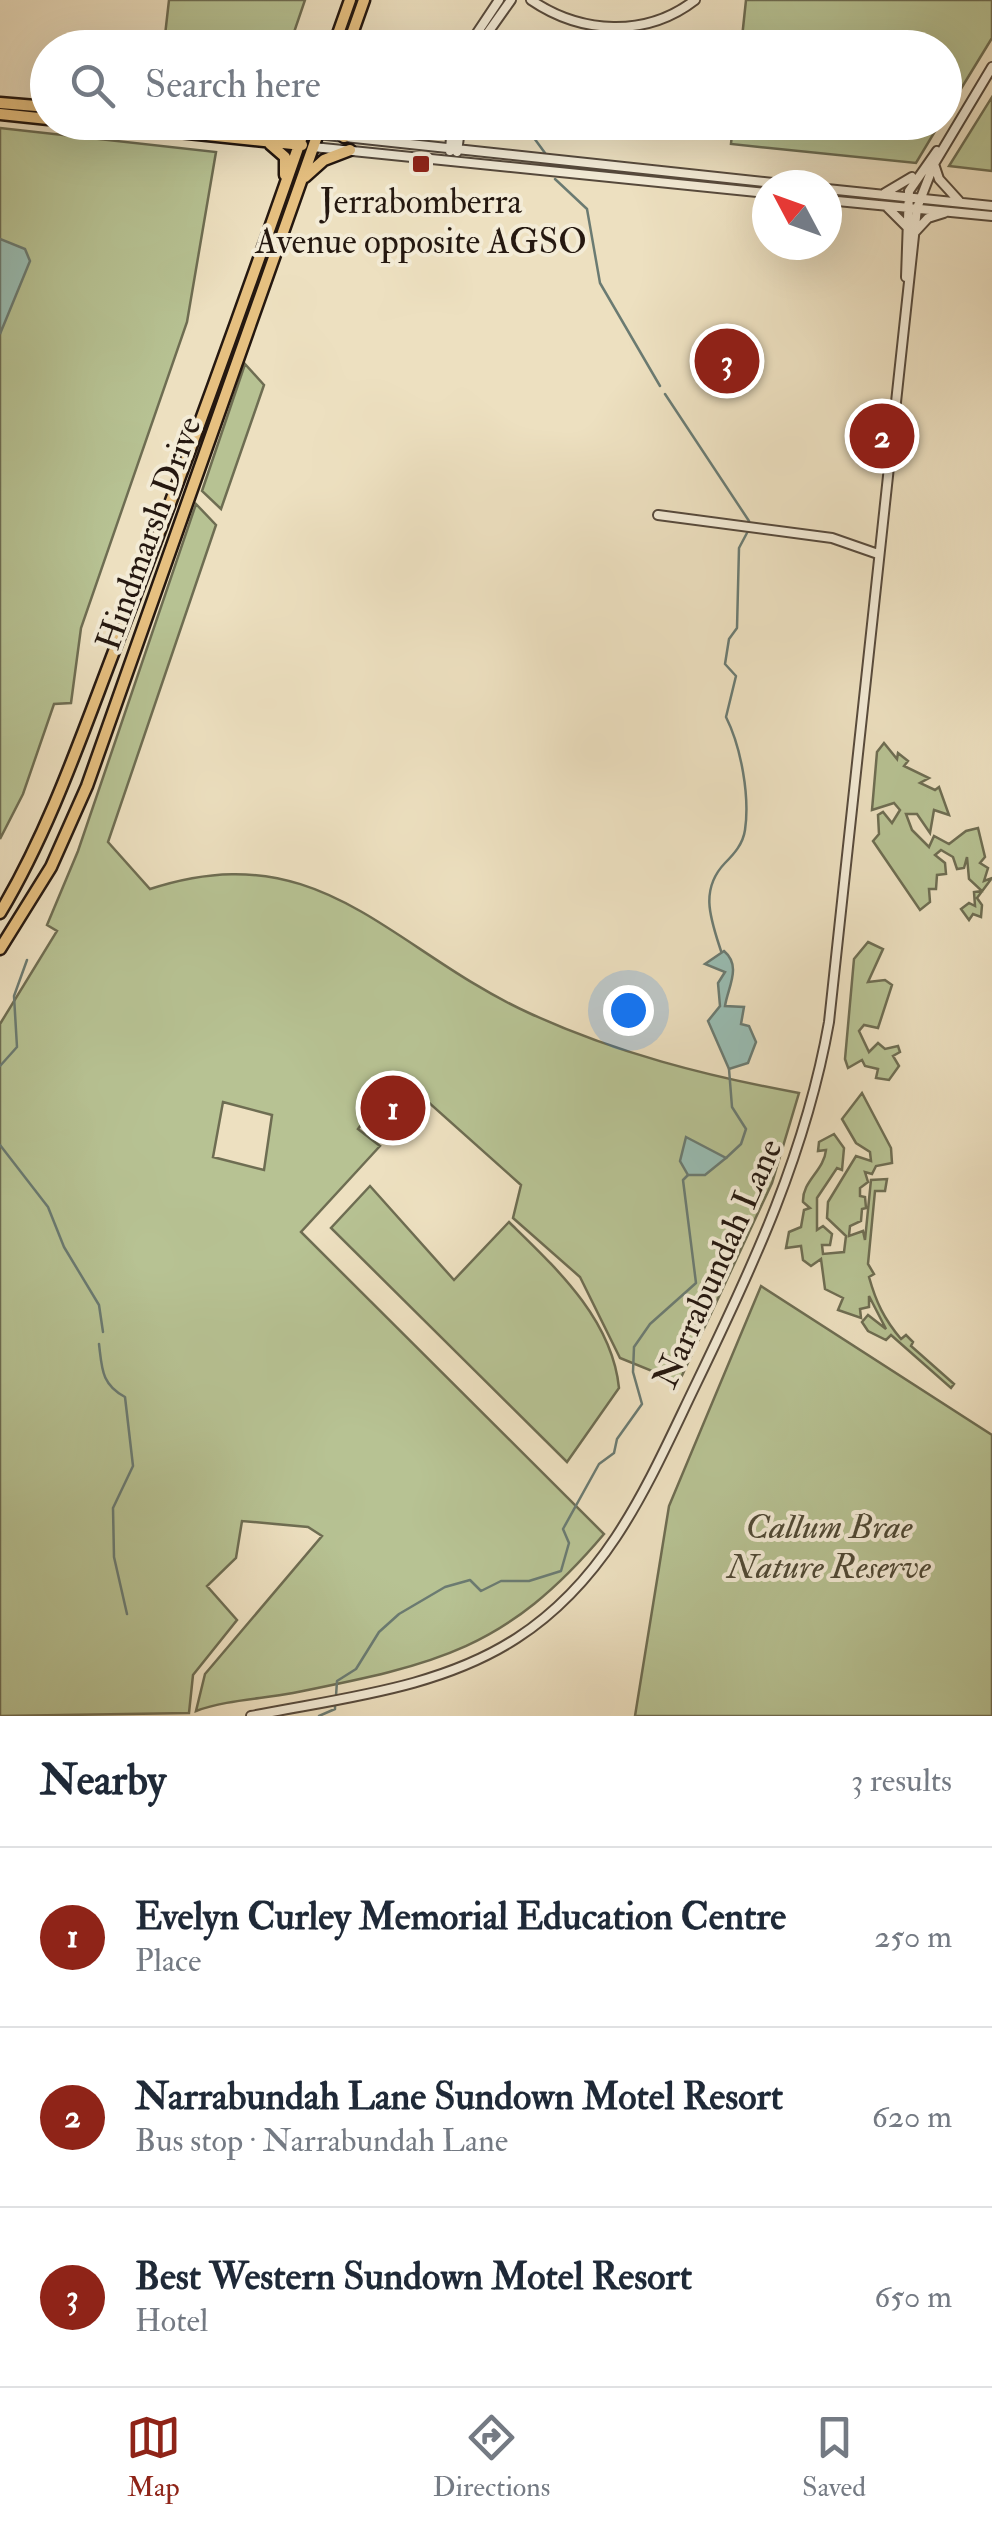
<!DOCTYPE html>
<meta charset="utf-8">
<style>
body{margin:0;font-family:"IM FELL Double Pica",serif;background:#f6f6f7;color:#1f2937}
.compass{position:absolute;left:752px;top:170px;width:90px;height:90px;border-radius:50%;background:#fff;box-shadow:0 10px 40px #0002;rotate:311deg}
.you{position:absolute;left:628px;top:1010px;width:35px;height:35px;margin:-25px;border:8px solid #fff;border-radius:50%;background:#1a73e8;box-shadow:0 0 0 15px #1a73e833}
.badge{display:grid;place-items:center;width:65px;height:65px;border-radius:50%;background:#8f2418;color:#fff;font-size:32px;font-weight:700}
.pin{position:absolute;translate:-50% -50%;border:5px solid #fff;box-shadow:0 2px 10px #0006}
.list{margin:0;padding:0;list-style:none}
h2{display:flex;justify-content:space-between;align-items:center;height:130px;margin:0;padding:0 40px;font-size:42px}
h2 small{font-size:32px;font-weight:400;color:#747a83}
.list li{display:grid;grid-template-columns:65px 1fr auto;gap:30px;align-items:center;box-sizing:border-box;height:180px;padding:0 40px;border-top:2px solid #e0e1e3}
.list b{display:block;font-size:38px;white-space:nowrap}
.list p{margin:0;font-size:32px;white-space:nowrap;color:#747a83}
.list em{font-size:32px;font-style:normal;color:#747a83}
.icon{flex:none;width:55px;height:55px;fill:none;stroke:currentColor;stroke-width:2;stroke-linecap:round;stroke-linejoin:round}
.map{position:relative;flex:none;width:992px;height:1716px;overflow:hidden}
.search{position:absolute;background:#fff;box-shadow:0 10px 40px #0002;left:30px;right:30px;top:30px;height:110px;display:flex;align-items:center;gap:25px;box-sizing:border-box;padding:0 35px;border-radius:55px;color:#747a83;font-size:38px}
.sheet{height:670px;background:#fff}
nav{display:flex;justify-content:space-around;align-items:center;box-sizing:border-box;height:140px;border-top:2px solid #e0e1e3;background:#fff;font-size:28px;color:#747a83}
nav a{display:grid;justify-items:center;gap:5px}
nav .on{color:#8f2418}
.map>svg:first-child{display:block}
.green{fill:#b7c293;stroke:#6e6d52;stroke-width:2.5;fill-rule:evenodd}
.water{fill:#99bdb3;stroke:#6b7b72;stroke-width:2.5}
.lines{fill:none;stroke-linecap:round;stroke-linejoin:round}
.stream{stroke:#6b7b72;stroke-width:2.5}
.minor-casing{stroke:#574a3c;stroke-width:12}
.major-casing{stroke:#251810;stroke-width:15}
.minor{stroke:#f3ebd6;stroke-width:8}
.major{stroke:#e6c080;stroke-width:10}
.poi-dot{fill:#8f2418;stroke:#f3ebd6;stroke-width:4}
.labels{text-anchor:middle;stroke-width:8;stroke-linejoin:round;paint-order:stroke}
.poi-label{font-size:35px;fill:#251810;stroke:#f3ebd6}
.street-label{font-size:35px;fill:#251810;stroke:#f3ebd6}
.park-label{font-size:35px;font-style:italic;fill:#514b37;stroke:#f3ebd6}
</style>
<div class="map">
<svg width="992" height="1716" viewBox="0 0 992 1716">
<rect width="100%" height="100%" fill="#ede0c0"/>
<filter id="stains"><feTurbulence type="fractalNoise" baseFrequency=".002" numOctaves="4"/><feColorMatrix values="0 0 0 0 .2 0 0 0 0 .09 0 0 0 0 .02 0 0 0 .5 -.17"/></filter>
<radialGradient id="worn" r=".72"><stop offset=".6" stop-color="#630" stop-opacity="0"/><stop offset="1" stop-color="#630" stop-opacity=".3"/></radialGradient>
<path class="green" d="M169,0H305L289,47L164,44Z
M746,0H992V38L945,115L944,48L741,47Z
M992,97V171L949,166Z
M733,123V122L940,123L916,163L731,144Z
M0,128L216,152L187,322L81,628L71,703L54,704L23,794L0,839Z
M245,364L264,385L221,509L202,491Z
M196,504L216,525L108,842L150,889C321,833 389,949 529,1013C616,1053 706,1076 799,1093L772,1183L679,1382L620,1358L580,1277L513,1218L521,1185L407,1083L379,1087L376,1094L380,1099L358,1129L380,1146L301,1232L604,1534C506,1650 437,1664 293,1693C262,1699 225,1700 196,1711L205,1674L322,1536L308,1527L242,1521L236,1558L207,1586L237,1620L193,1675L189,1713L0,1716V1024L57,931L47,925L78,851ZM223,1102L272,1115L264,1170L213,1157Z
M884,743L897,759L898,753L908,761L904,766L929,778L920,783L935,790L939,787L949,815L934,810L930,833L917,814H906L912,830L929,847L934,836L949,844L966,831L978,828L985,857L980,863L988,868L984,881L992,878L977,898L982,905L981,917L973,914L969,920L961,909L969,903L975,906L974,892L982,891L969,879L967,857L964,868L957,869L953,857L941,850L935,855L945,863L946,874L937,875L936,889H929L930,902L920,910L873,841L879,834L878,815L883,812L892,823L900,810L894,803L872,810L877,752Z
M868,942L883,949L868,982L885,980L892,985L878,1028L864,1025L859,1031L869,1052L878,1043L885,1049L898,1046L900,1052L893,1056L899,1066L889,1080L876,1078L878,1069L865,1066L862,1060L848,1068L845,1059L854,959Z
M862,1093L891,1148L892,1163L876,1166L872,1174L865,1172L868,1182L860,1188V1196L865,1197L866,1208L862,1209L861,1221L850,1226L849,1236L863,1231L865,1240L871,1180L887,1179L885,1191H875L868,1264L874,1274L869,1277C876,1302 884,1319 901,1339L906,1335L913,1342L911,1346L954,1384L951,1388L891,1335L886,1340L868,1331L862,1322L868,1315L886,1329L869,1296V1307L860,1309L861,1318L838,1310L843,1298L825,1289L821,1259L811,1266L803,1260L801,1246L786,1248L789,1232L801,1227L804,1210L810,1208L803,1202C802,1181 824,1171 826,1150L818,1151L819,1142L834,1134L844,1148L842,1170L837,1168L817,1198V1230L823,1226L832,1234L830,1245H822L823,1254L844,1252L846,1236L827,1218L828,1202L856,1156L871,1161L870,1152L856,1143L842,1119Z
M370,1186L454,1280L509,1222C556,1268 612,1319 619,1388L567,1462L331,1228Z
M761,1286L992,1435V1716H635L669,1506Z"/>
<path class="water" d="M0,239L25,249L30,261L0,334Z
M724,951C742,966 728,987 725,1006L744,1007L741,1024L749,1026L756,1042L748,1063L729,1069L708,1021L720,1006L718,983L725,972L705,964Z
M686,1137L726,1158L705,1175H688L680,1161Z"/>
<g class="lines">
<path class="stream" d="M497,122L534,138L545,153
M555,179L587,209L600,283L660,386
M665,394L749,521
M721,951C711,920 699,890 725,863C734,854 743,844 745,830C750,796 741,747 726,717L736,676L725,664L729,639L737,628L739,548L748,531
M0,1066L17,1047L14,996L27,960
M0,1145L48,1207L64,1247L99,1305L103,1332
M726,1158L741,1144L746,1129L732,1107L729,1069
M99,1344C102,1368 101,1384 125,1397L133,1466L113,1508L114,1557L127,1614
M336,1696L337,1681L356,1669L379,1632L399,1614L445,1587L470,1580L481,1591L501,1581H529L561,1571L569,1543L563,1529L599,1464L614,1453L617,1439L642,1404L633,1372L634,1347L650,1324L696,1283L683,1180L688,1175
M319,1716L335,1709V1704"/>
<g class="minor-casing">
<path id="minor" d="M531,0C581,34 646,38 695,0
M467,48L499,0
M477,48L511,0
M317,134L792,185
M313,147L767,193
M450,151L452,122
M457,152L461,122
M934,164L939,179L959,201
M827,189L992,206
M885,193L912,177
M827,200L992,216
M886,206L907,227
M915,232L928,218L944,213
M906,277L909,191L937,151
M658,515L832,538L878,554
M251,1716C340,1698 439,1689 517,1638C611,1577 650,1479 697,1382C754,1264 806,1152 829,1022L917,208L934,164L992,67"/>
</g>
<g class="major-casing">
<path id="major" d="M333,48L350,0
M347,48L364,0
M0,103L48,107
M0,114L48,119
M83,122L302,145
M190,122L309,134
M330,122L344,137
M270,129L289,122
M270,144L285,157V175
M305,177L324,160L350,150
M0,913C53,824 85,725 123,628C187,461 248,292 307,122
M0,949L51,867L87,786L322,122"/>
</g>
<use href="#minor" class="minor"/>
<use href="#major" class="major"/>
</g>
<rect class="poi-dot" x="411" y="154" width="20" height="20" rx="5"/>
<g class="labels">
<g class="poi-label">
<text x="421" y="213">Jerrabomberra<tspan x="421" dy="40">Avenue opposite AGSO</tspan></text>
</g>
<g class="street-label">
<text transform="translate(148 533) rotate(-70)" y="12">Hindmarsh Drive</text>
<text transform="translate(717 1263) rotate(-66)" y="12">Narrabundah Lane</text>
</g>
<g class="park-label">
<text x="829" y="1538">Callum Brae<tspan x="829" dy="40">Nature Reserve</tspan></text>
</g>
</g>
<rect width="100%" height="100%" filter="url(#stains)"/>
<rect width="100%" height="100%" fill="url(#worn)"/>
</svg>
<svg class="compass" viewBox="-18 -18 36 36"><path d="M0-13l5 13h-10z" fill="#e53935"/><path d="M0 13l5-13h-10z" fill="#747a83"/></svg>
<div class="you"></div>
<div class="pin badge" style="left:393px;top:1108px">1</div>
<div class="pin badge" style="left:882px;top:436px">2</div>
<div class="pin badge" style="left:727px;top:361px">3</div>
<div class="search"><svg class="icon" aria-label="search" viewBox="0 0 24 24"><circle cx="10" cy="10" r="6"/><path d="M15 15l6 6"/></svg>Search here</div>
</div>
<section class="sheet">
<h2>Nearby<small>3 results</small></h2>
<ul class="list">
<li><span class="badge">1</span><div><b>Evelyn Curley Memorial Education Centre</b><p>Place</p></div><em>250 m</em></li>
<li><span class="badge">2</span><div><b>Narrabundah Lane Sundown Motel Resort</b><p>Bus stop · Narrabundah Lane</p></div><em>620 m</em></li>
<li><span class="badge">3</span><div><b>Best Western Sundown Motel Resort</b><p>Hotel</p></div><em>650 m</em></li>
</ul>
</section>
<nav>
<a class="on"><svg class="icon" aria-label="map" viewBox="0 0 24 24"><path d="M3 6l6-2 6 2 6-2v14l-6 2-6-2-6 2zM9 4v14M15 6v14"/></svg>Map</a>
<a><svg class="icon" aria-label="directions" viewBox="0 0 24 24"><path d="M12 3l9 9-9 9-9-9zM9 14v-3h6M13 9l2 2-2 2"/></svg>Directions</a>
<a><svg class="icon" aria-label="saved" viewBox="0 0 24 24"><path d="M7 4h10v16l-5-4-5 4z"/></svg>Saved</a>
</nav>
